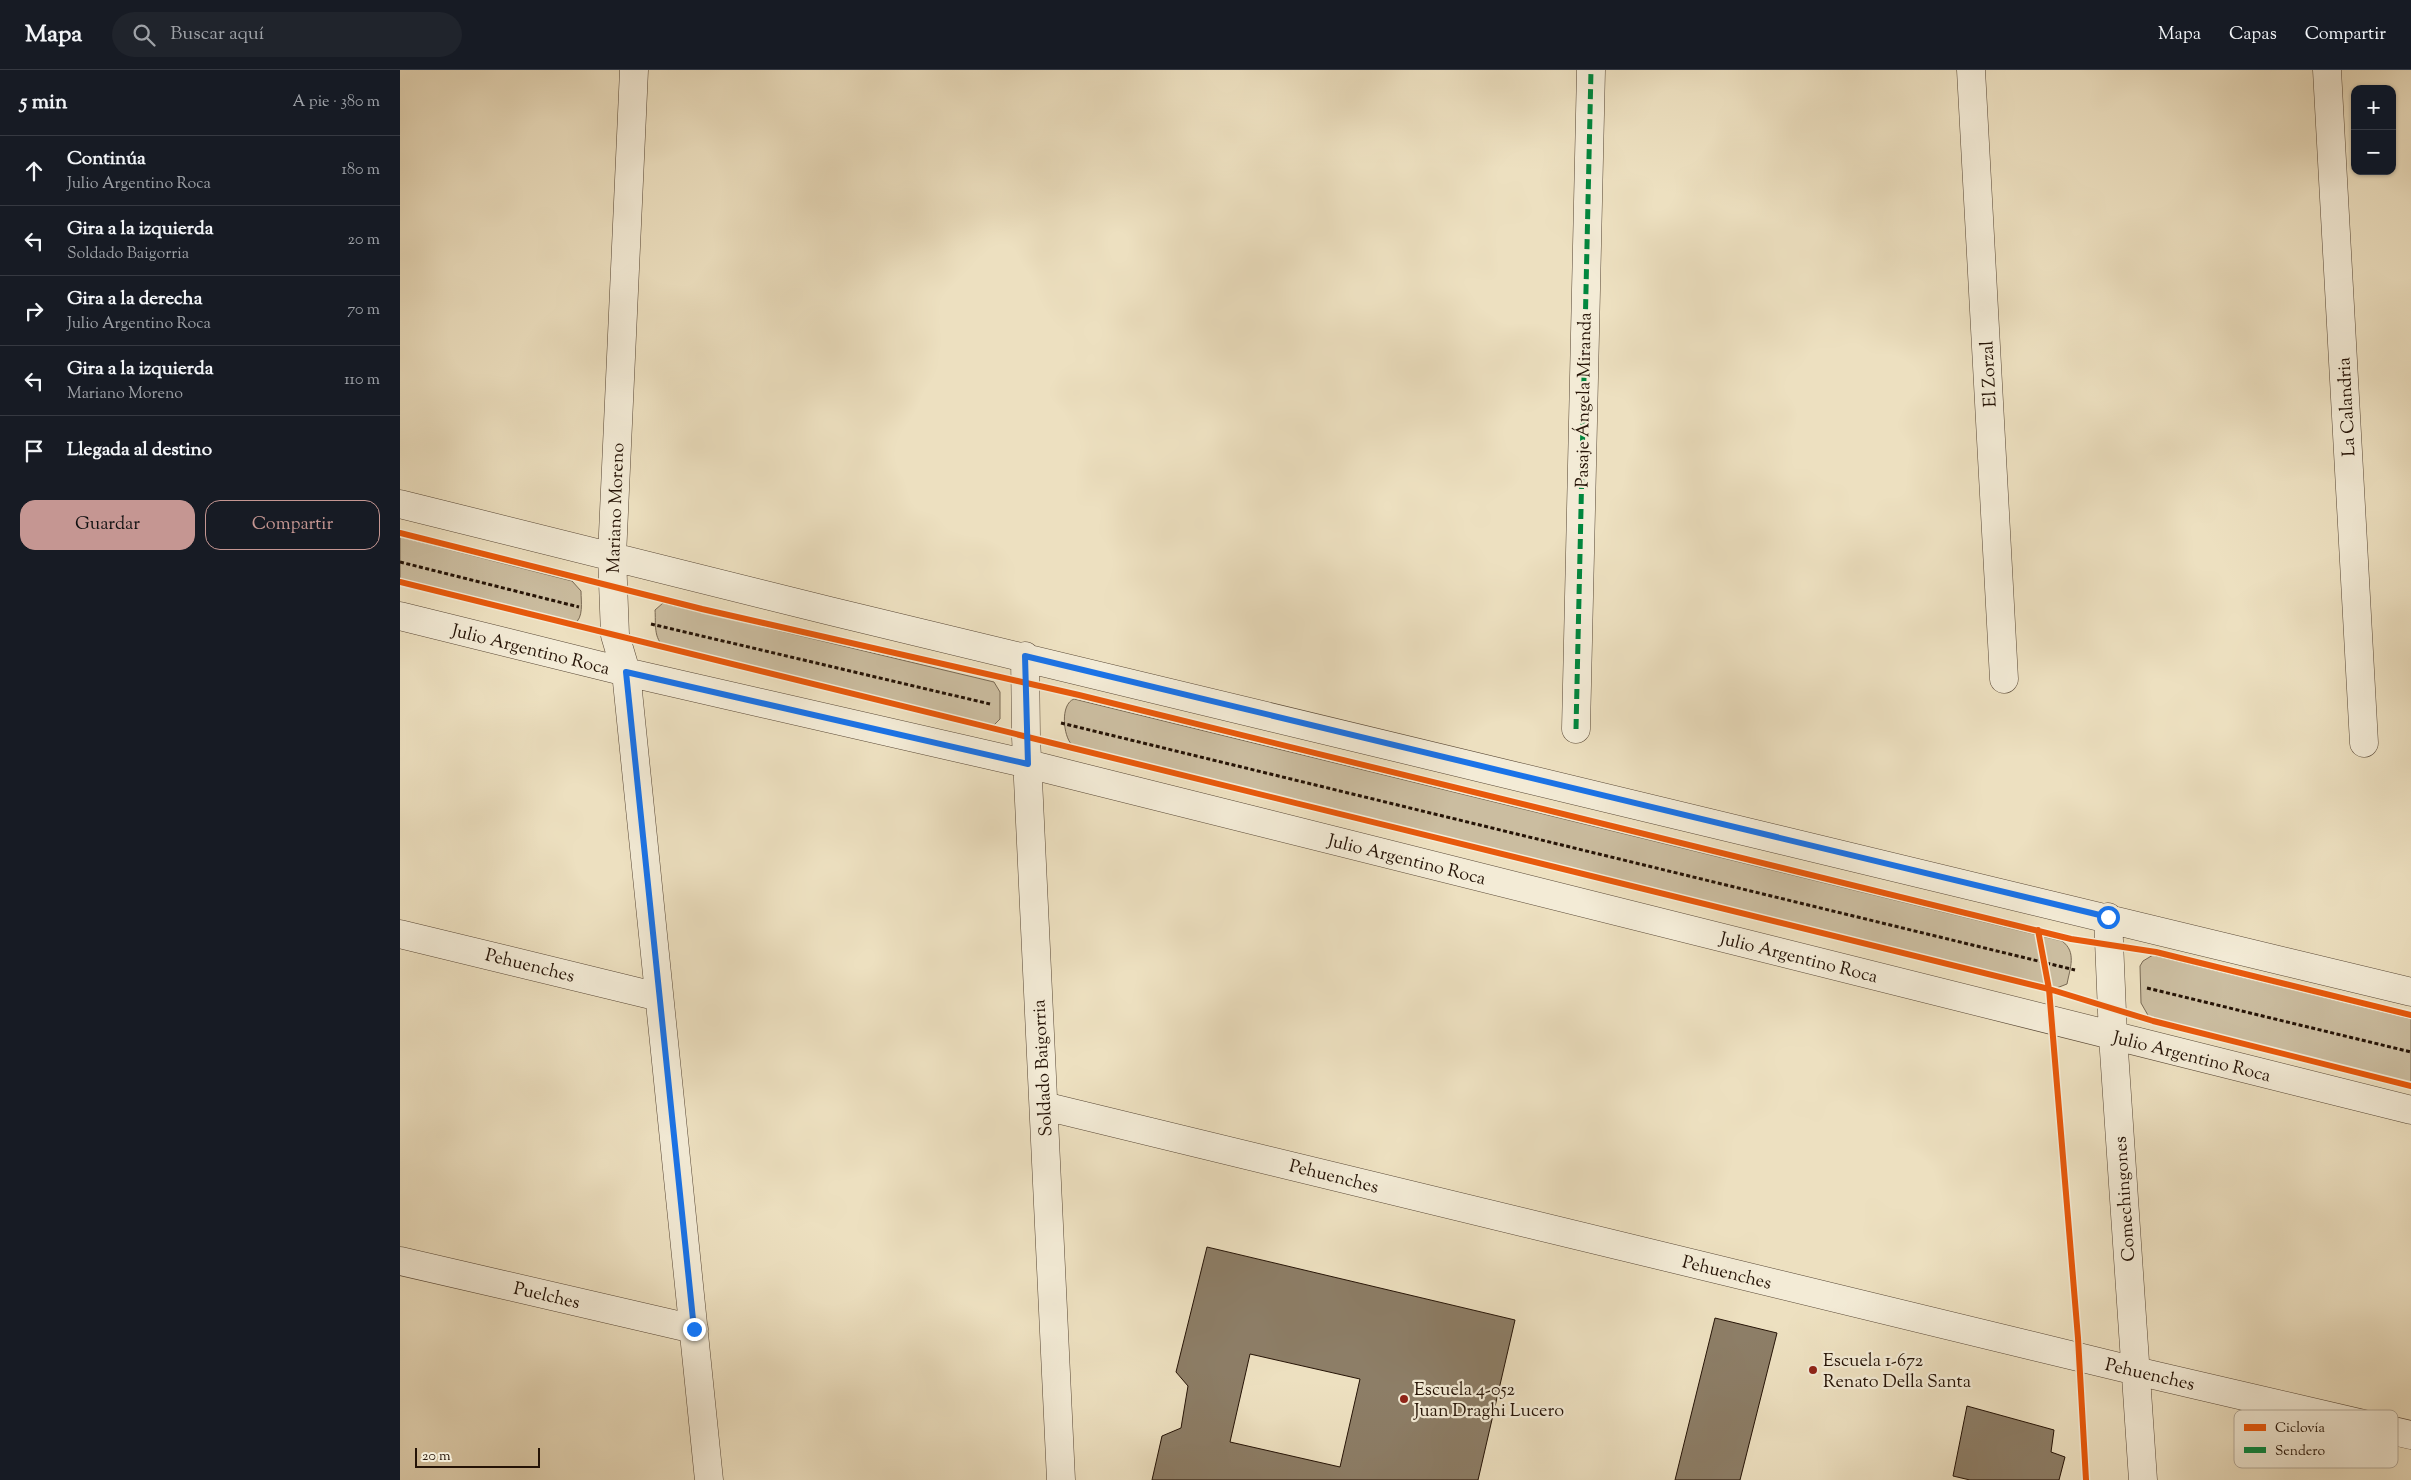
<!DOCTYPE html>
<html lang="es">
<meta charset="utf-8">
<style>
body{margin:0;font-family:"Sorts Mill Goudy",serif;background:#20242c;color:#f1f3f6}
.controls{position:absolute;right:15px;top:15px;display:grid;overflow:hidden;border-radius:10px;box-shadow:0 1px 4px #0004}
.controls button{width:45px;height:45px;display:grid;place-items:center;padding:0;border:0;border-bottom:1px solid #363941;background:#171b24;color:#f1f3f6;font:25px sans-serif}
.scale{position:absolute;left:15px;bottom:12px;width:125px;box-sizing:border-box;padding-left:5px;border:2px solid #251306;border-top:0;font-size:14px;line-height:18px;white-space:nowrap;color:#251306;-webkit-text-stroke:4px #f3ebd6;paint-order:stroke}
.stop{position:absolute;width:15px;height:15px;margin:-11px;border:4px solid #1a73e8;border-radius:50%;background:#fff}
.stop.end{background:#1a73e8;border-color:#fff;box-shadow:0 1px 5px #0008}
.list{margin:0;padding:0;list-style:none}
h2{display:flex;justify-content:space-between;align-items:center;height:65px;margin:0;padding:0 20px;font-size:21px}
h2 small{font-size:16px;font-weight:400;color:#9ea1a6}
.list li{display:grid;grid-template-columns:32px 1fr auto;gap:15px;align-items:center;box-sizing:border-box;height:70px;padding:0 20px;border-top:1px solid #363941}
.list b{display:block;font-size:19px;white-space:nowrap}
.list p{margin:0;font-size:16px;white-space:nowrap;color:#9ea1a6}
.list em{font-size:16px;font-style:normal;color:#9ea1a6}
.actions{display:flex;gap:10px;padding:15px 20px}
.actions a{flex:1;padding:11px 0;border:1px solid #c59692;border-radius:15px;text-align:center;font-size:18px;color:#c59692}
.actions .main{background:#c59692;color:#111}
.icon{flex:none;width:28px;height:28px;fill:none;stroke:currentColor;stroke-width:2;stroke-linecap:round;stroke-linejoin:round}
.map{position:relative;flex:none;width:2011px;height:1410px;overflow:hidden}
header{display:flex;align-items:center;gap:30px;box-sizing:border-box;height:70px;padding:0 25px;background:#171b24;border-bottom:1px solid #363941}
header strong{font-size:24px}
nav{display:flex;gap:28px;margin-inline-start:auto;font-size:18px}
.search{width:350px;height:45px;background:#20242c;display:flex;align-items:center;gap:12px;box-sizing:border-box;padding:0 18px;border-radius:28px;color:#9ea1a6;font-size:19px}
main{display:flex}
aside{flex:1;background:#171b24}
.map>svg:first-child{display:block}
.green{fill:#cbbda0;stroke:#786853}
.building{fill:#8d7e67;stroke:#251306;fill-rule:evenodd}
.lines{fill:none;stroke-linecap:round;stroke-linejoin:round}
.minor-casing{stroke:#574634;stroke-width:29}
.path{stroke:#251306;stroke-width:3;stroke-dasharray:4 2.5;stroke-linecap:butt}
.minor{stroke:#f3ebd6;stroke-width:28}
.quiet{stroke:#00873e;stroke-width:5;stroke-dasharray:10 5;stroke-linecap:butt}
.cycleway-casing{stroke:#f3ebd6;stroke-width:9}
.cycleway{stroke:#e8590c;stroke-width:6}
.route{stroke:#1a73e8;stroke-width:6}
.poi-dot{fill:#8f2418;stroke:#f3ebd6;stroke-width:2}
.labels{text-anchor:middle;stroke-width:4.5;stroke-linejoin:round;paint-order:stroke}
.street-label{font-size:18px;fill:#251306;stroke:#f3ebd6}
.poi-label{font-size:18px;fill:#251306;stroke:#f3ebd6;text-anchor:start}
.key{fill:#f3ebd6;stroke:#b5aa98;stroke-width:1}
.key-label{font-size:14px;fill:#251306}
</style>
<header>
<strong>Mapa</strong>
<div class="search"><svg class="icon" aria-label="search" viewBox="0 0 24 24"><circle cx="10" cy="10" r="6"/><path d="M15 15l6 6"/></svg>Buscar aquí</div>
<nav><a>Mapa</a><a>Capas</a><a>Compartir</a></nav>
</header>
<main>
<aside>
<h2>5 min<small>A pie · 380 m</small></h2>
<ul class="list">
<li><svg class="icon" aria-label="ahead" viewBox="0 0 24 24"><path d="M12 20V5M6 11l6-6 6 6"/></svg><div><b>Continúa</b><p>Julio Argentino Roca</p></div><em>180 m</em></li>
<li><svg class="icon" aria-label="left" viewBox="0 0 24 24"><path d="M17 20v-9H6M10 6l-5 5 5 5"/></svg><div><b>Gira a la izquierda</b><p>Soldado Baigorria</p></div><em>20 m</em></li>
<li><svg class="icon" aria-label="right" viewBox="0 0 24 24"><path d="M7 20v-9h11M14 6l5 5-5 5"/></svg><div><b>Gira a la derecha</b><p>Julio Argentino Roca</p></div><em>70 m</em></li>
<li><svg class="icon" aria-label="left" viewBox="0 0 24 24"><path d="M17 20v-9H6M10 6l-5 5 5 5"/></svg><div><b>Gira a la izquierda</b><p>Mariano Moreno</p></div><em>110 m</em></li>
<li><svg class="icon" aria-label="arrive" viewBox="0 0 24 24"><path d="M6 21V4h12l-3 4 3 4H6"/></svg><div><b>Llegada al destino</b></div></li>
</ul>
<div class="actions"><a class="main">Guardar</a><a>Compartir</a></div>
</aside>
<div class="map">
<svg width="2011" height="1410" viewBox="0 0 2011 1410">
<rect width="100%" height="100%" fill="#ede0c0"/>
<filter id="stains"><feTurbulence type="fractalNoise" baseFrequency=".004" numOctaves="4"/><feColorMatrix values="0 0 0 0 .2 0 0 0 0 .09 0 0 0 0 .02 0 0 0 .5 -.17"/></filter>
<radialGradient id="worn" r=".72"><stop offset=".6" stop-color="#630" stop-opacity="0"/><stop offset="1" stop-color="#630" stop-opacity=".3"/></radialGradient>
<path class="green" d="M0,467L172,511L181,521C181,532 184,548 174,554L0,511Z
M263,533L594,612L600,622V649L593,656L265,577C253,569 256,553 255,540Z
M674,629L1662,871C1677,882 1670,898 1667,914L1654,919L672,675C663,666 660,634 674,629Z
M1753,885L2011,949V1013L1749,947L1741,933L1740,896L1743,891Z"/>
<path class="building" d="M807,1177L1115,1250L1078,1410H752L762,1366L781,1358L788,1316L776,1302ZM850,1284L960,1309L940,1397L830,1372Z
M1315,1248L1377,1263L1340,1410H1275Z
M1567,1336L1654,1360L1651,1382L1665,1387L1659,1410H1570L1553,1406Z"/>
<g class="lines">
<g class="minor-casing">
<path id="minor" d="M234,0L212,486L215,565L226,602L309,1410
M1571,0L1604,609
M1927,0L1964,673
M0,434L430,541L2011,922
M0,546L226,602L628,694L2011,1040
M625,586L626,667L661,1410
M1176,659L1191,0
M1708,847L1713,966L1743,1410
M0,864L259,927
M644,1036L1736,1301L2011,1365
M0,1191L294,1259"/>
</g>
<path class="path" d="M0,492L179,537
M251,554L590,634
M661,653L1675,900
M1747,918L2011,982"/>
<use href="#minor" class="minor"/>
<path class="quiet" d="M1176,659L1191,0"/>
<g class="cycleway-casing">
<path id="cycleway" d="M0,463L302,539L679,625L1671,869L1756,882L2011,945
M0,512L1649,919L1753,951L2011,1016
M1638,860L1649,919L1678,1268L1686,1410"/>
</g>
<use href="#cycleway" class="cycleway"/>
</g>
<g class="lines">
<path class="route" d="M294,1259L226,602L628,694L625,586L1708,847"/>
</g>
<g class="poi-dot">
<circle cx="1413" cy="1300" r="5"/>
<circle cx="1004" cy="1329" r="5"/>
</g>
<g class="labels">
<g class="street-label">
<text transform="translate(1588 304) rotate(-93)" y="6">El Zorzal</text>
<text transform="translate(1183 330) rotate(-89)" y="6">Pasaje Ángela Miranda</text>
<text transform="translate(1946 337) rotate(-93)" y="6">La Calandria</text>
<text transform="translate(215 438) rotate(-88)" y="6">Mariano Moreno</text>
<text transform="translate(131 579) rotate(14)" y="6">Julio Argentino Roca</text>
<text transform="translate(1007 789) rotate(14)" y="6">Julio Argentino Roca</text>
<text transform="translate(1399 887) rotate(14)" y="6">Julio Argentino Roca</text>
<text transform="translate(130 895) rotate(14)" y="6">Pehuenches</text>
<text transform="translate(1792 986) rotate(14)" y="6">Julio Argentino Roca</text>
<text transform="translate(642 998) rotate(-93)" y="6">Soldado Baigorria</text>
<text transform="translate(934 1106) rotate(14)" y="6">Pehuenches</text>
<text transform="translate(1724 1129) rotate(-94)" y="6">Comechingones</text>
<text transform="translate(1327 1202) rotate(14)" y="6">Pehuenches</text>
<text transform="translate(147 1225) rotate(13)" y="6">Puelches</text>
<text transform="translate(1750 1304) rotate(13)" y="6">Pehuenches</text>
</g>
<g class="poi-label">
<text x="1423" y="1296">Escuela 1-672<tspan x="1423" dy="21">Renato Della Santa</tspan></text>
<text x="1014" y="1325">Escuela 4-052<tspan x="1014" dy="21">Juan Draghi Lucero</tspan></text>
</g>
</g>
<rect x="1834" y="1340" width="164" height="58" rx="8" class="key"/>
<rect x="1844" y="1354" width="22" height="7" fill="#e8590c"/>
<rect x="1844" y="1377" width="22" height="6" fill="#00873e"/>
<g class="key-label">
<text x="1875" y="1362">Ciclovía</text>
<text x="1875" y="1385">Sendero</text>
</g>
<rect width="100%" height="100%" filter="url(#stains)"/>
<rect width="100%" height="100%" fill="url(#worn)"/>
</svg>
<div class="controls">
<button>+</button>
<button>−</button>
</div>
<div class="scale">20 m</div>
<div class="stop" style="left:1708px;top:847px"></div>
<div class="stop end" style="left:294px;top:1259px"></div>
</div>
</main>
